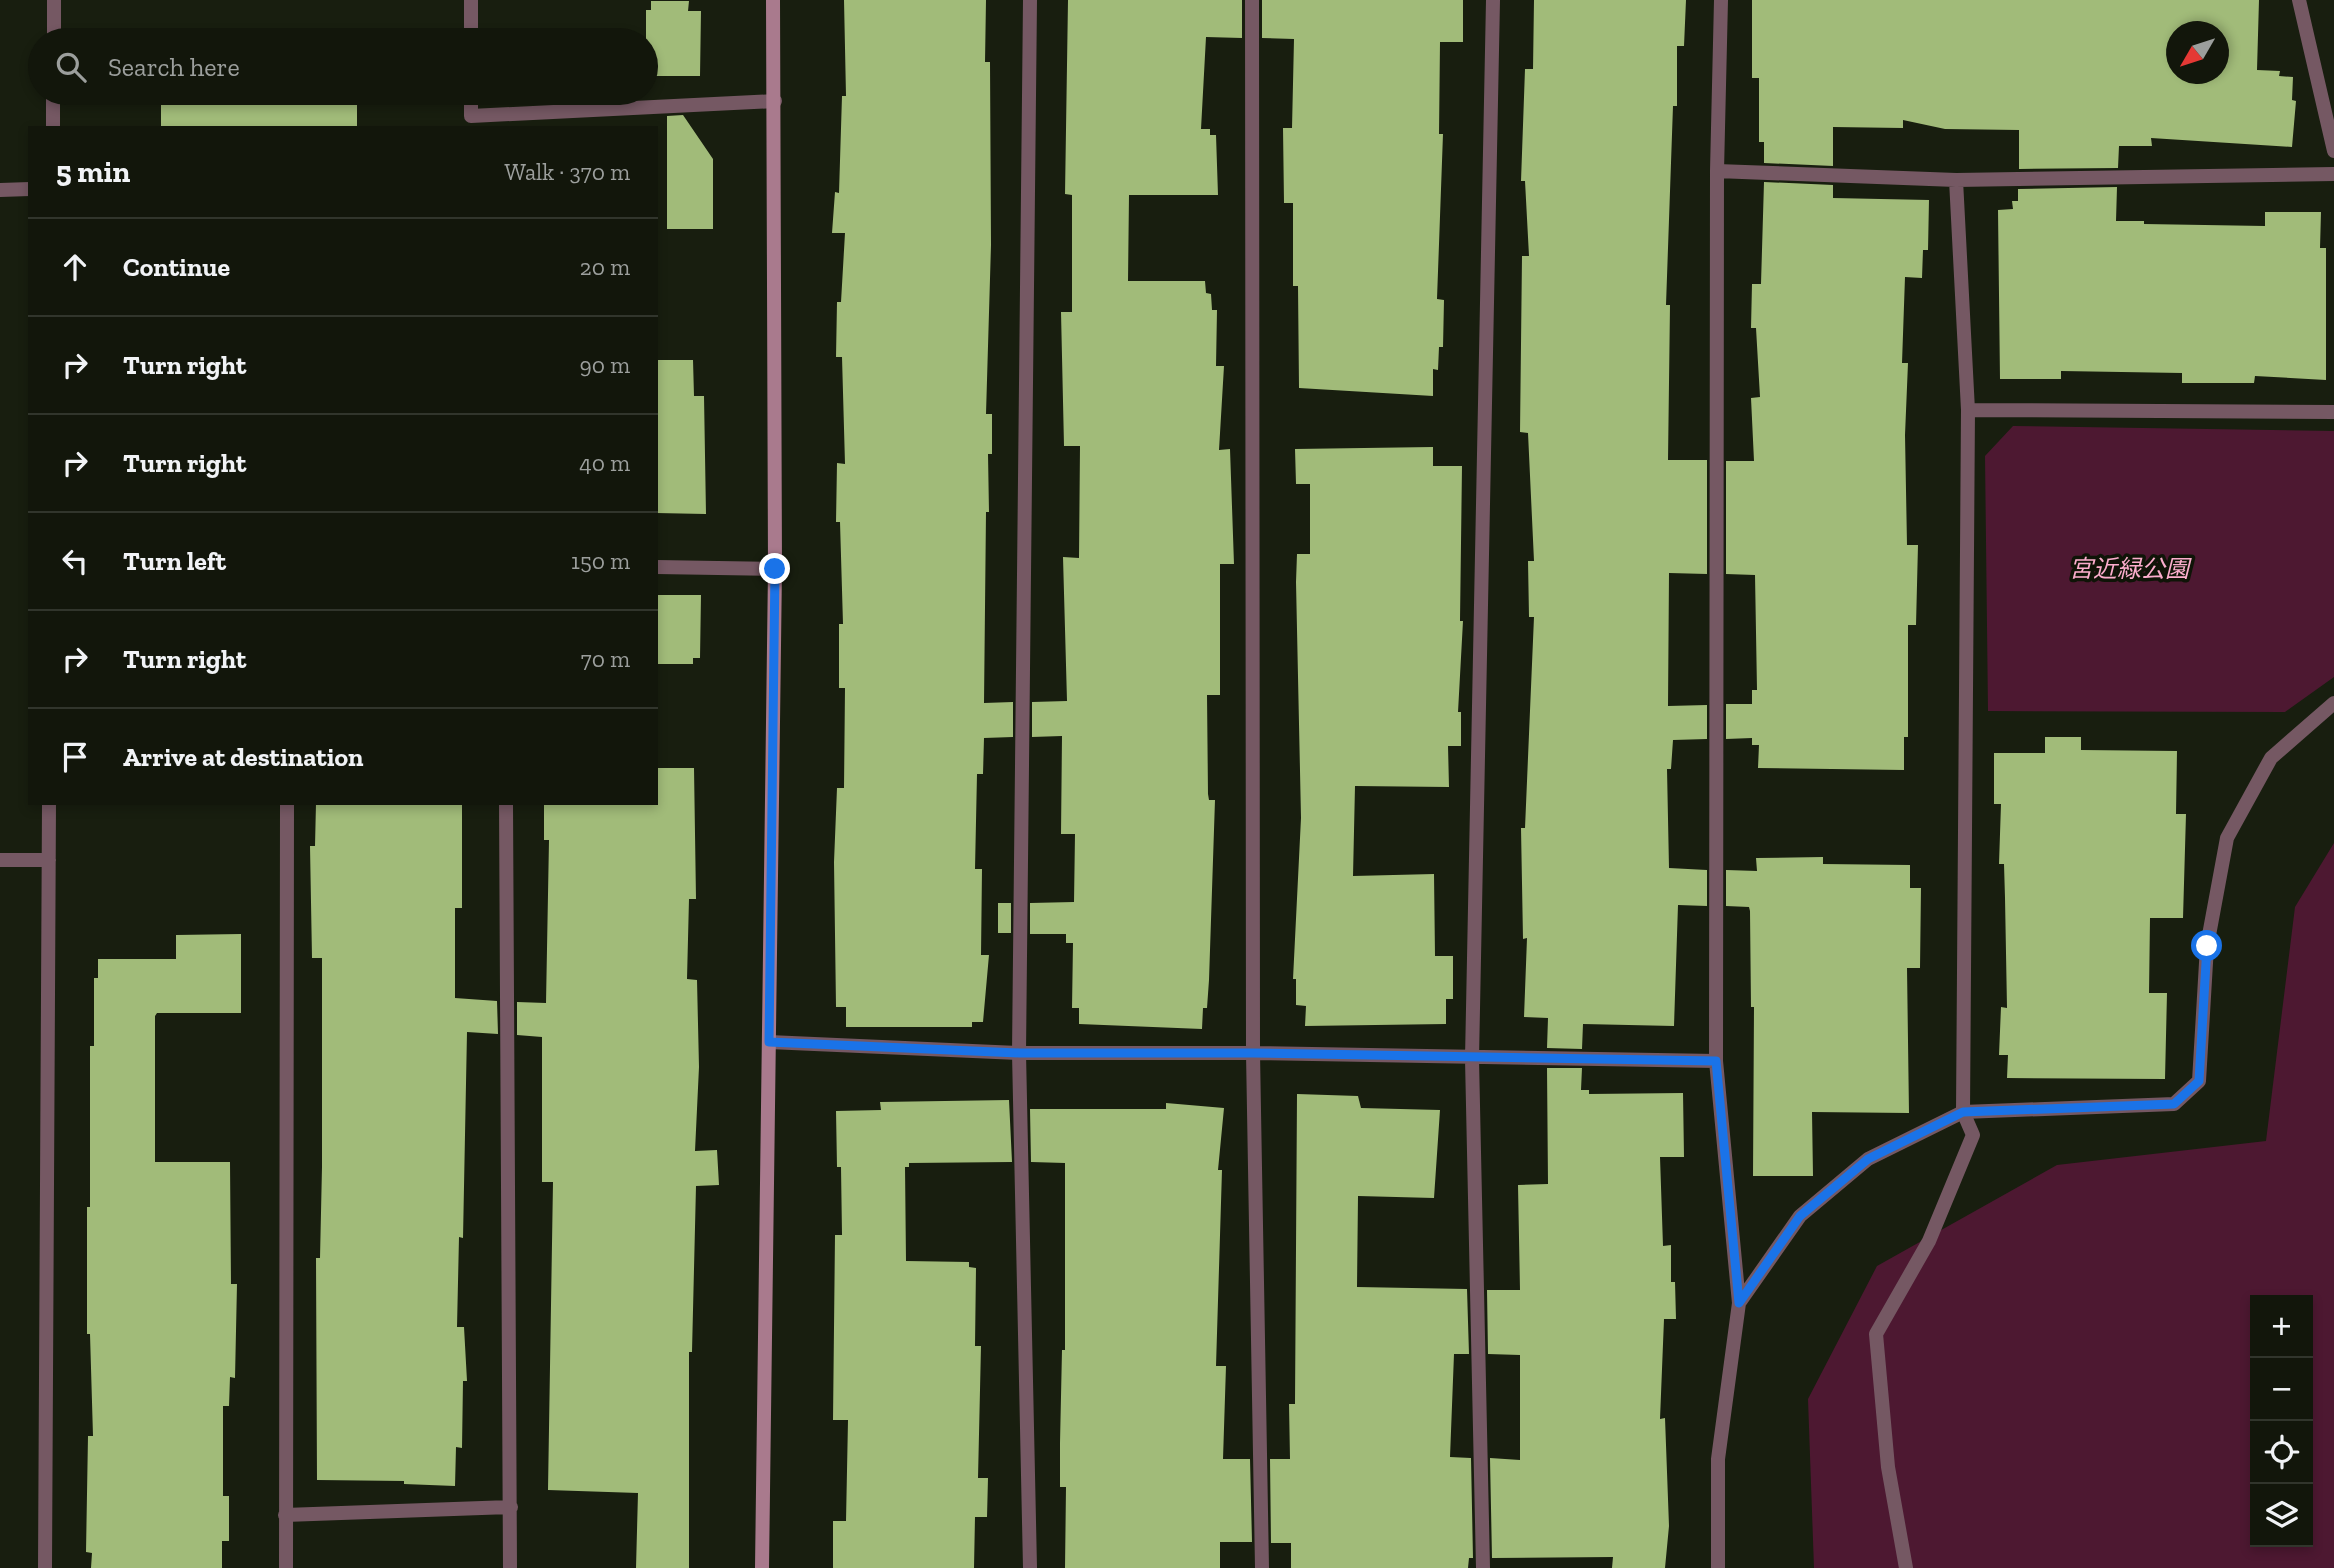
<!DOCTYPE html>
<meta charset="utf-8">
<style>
body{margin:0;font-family:"Zilla Slab","Noto Sans JP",serif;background:#1f2319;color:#f1f3f6}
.controls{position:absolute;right:21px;bottom:21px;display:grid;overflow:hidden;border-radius:0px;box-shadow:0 4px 10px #0003}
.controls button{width:63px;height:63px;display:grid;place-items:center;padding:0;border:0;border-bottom:2px solid #31352c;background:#12160b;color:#f1f3f6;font:35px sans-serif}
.compass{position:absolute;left:2166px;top:21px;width:63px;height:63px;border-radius:50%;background:#12160b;box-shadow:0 4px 10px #0003;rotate:231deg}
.stop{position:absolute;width:21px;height:21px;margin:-16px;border:5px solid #1a73e8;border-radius:50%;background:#fff}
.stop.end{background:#1a73e8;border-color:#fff;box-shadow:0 2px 7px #0008}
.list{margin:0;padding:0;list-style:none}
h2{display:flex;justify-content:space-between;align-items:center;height:91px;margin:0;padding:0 28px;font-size:30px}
h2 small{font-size:23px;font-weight:400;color:#9c9f9d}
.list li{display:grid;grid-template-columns:46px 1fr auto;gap:21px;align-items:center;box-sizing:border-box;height:98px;padding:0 28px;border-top:2px solid #31352c}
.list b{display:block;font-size:26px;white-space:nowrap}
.list em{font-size:23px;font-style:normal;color:#9c9f9d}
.icon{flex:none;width:38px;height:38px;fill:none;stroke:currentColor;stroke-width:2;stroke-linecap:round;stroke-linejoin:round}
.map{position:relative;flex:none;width:2334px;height:1568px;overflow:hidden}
.search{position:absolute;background:#12160b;box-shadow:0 4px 10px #0003;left:28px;top:28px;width:630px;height:77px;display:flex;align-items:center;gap:18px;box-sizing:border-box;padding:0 24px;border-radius:38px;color:#9c9f9d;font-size:26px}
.panel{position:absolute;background:#12160b;box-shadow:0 4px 10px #0003;left:28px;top:126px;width:630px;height:679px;border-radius:0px}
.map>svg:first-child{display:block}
.green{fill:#4d1831;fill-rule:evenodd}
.building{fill:#a1bb79;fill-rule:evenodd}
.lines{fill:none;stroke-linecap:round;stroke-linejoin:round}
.lane{stroke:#755863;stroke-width:14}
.street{stroke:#755863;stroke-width:14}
.secondary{stroke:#a97a8d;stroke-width:14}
.route{stroke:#1a73e8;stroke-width:9}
.labels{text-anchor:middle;stroke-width:7;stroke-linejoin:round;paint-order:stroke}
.park-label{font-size:24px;font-style:italic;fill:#fbadcc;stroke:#0f1407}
</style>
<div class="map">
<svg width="2334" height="1568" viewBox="0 0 2334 1568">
<rect width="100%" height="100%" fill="#181e0f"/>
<path class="green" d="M2013,426L2334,431V677L2285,712L1988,711L1985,456Z
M2334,843V1568H1814L1808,1399L1877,1266L2057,1165L2266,1141L2295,907ZM2255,1300H2308V1542H2255Z"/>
<path class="building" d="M844,0H986L985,62H990L991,245L986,414H992V454H988L989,512H986L984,703L1013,702V737L984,738L983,774H977L975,869H982L981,955H989L983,1022H972V1027H846V1007H836L834,862L837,788H844L845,688H839V624H843L840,522H836L837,463L845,464L842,357H836L837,302H841L845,233H832L835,192L839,193L842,96H846Z
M1068,0H1242V38L1206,37L1201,129H1210V135H1216L1218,195H1129L1128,281H1205L1206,293L1211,294L1212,310H1217L1216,366H1224L1219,450L1230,449L1234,564H1220V695H1207L1208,794L1209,800H1215L1209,980L1207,1008H1203L1202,1029L1079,1024V1008H1072L1073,943H1066V934H1030V903L1074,902L1075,834H1061L1062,736L1032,737V702L1067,701L1063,557L1079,558L1080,446H1064L1061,312H1072V195L1065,194Z
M1262,0H1463V42H1440L1439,134H1443L1437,299L1444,300L1443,347H1439L1438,370L1433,369V396L1299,388L1298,286H1293V203H1284L1283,128H1292L1294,39L1262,38Z
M1534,0H1686L1684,46H1677V106H1673L1666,305H1670L1668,460H1707V574L1669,573L1668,706L1707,705V739L1673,740L1671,769H1667L1669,868L1707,870V906L1678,905L1674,1026L1583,1024L1582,1049L1547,1048L1548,1018L1524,1017L1527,938L1523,939L1521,828H1525L1534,617H1529L1528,561H1534L1528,433L1520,432L1522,256H1529L1525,181H1521L1525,69H1533Z
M1752,0H2259L2257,70L2280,71L2279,76L2293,77L2292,100L2296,101L2292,147L2151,138L2152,146H2119L2118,168L2019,169V130L1945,129L1903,120V128L1833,127V166L1764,163V142H1759V78H1752ZM2176,32H2218V74H2176Z
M651,1H689L688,11H701L700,76H646V10H651Z
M161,93H357V128H161Z
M683,115L713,159V229H667V116Z
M1764,182L1833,185V198L1929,200L1928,250H1923L1922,278L1905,277L1902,363H1908L1905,435L1907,545H1918L1916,625H1908V737H1904V770L1758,768L1759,745H1752V738L1726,739V704H1752V690H1757L1755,575L1726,574V461H1754L1751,398L1760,397L1756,328H1751L1752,284H1761Z
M2117,187L2116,221H2144V224L2265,226V212H2321L2320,248H2326V380L2255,376L2254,383H2182V373L2061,371V379H2000L1998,210L2013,209L2012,201H2018V189Z
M656,360H693L694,396H704L706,514L656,513Z
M1433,447V466H1462L1460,621H1463L1458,712H1461V746H1448L1449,787L1355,786L1353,876L1434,874L1435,956H1453V999H1446V1024L1305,1026L1306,1006L1296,1005V979H1293L1301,818L1296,582L1297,554H1310V484H1296L1295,449Z
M656,595H701L700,658H693V664H656Z
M2045,737H2081V750L2177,751L2176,814H2186L2183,918H2150L2149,993H2167L2165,1079L2007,1078L2008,1055H1999L2001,1007L2007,1008L2005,898L2004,864H1999L2001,804H1994V753H2045Z
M656,768H694L696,899H689L687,979L697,980L699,1067L695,1151L717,1150L719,1185L696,1186L692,1352H689V1568H636L638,1493L548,1490L553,1182H542V1037L517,1035V1002L546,1003L549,840H544V803H656Z
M316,803H462V908H455V998L497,1001L498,1034L467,1032L463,1238L459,1237L457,1327H464L467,1381H463L462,1448L456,1447L455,1486L404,1484V1481L317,1480L316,1258H320L322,1167V958H312L310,846H315Z
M1823,857V864L1910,865V888H1921L1920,968H1907L1909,1113L1812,1112L1813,1176H1753L1754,1007H1751L1750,911L1749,907L1726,906V870L1757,871L1756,858Z
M998,903H1011V933H998Z
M241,934V1013H157L155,1016V1162H230L231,1284H237L235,1378L230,1377L229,1406H223V1496H229V1541H222V1568H91L92,1553L86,1552L88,1436H93L90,1334H87V1207H90V1046H94V978H98V959H176V935Z
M1547,1068H1582L1581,1090H1589V1094L1683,1093L1684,1157H1660L1663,1246L1671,1245V1282H1675L1676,1319H1664L1660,1419L1665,1418L1669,1526L1665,1568H1612L1613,1557L1492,1558L1490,1458L1520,1460V1355L1488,1354L1487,1290H1520L1518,1185L1548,1184Z
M1297,1094L1358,1096L1361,1108L1440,1110L1434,1198L1358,1196L1357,1287L1467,1289L1469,1354H1454L1450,1457L1471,1458L1473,1558H1469L1468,1568H1291V1543H1271L1270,1459H1290L1289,1404H1295Z
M1009,1100L1012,1162L909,1163V1167H905L906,1261L969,1262V1267L976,1268L975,1346H981L978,1478H988L987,1517H975L974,1568H833V1521H846L848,1420H833L835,1235H842L841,1167H837L836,1111L881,1110L880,1102Z
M1166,1103L1224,1108L1218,1170H1222L1216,1366H1226L1223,1459H1250L1252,1542H1220V1568H1065L1066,1487H1060V1443L1062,1350H1065V1163L1031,1162L1030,1109H1166Z"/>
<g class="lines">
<path class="lane" d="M1906,1568L1888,1467L1876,1334L1929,1241L1973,1135L1963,1112"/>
<path class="street" d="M1252,0L1253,1053L1262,1568
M1721,0L1717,171L1716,1061L1739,1303
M2299,0L2334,151
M54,40V0
M471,40V0
M471,93V116L775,101
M53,128V93
M1717,171L1956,180L2334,174
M1956,180L1968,410L1963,1112
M0,190L30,189
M1968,410L2334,412
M656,567L775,569
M506,803L510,1568
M0,860H49
M769,1042L1019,1053H1253L1716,1061
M285,1515L511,1507
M45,1568L49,803
M286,1568L287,803
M1030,1568L1019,1053L1030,0
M1483,1568L1472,1059L1493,0
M1718,1568V1459L1739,1303L1800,1216L1868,1159L1963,1112L2174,1104L2199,1081L2207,946L2227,838L2271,758L2334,703"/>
<path class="secondary" d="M762,1568L775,569L773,0"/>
</g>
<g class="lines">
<path class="route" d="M775,569L769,1042L1019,1053H1253L1716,1061L1739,1303L1800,1216L1868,1159L1963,1112L2174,1104L2199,1081L2207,946"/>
</g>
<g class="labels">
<g class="park-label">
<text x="2129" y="577">宮近緑公園</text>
</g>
</g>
</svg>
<div class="controls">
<button>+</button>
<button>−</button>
<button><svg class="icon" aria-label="locate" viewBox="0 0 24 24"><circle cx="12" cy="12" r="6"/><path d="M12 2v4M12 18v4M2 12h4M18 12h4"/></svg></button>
<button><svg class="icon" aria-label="layers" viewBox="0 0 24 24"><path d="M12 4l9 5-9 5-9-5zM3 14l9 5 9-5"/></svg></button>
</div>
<svg class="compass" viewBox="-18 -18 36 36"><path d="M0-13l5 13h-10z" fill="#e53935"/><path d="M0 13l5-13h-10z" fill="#9c9f9d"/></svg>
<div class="stop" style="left:2207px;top:946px"></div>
<div class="stop end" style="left:775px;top:569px"></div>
<div class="search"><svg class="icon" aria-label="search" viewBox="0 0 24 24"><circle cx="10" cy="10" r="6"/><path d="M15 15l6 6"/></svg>Search here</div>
<section class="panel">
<h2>5 min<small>Walk · 370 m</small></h2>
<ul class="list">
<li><svg class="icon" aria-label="ahead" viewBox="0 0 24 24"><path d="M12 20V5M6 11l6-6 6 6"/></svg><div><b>Continue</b></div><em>20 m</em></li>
<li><svg class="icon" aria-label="right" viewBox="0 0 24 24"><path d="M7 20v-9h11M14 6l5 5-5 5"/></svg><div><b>Turn right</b></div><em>90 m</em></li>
<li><svg class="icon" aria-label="right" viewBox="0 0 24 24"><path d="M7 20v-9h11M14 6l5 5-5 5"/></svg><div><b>Turn right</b></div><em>40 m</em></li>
<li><svg class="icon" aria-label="left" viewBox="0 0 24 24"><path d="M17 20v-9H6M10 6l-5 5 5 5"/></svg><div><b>Turn left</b></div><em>150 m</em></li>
<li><svg class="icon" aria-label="right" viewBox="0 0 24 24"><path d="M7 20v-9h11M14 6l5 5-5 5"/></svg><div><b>Turn right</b></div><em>70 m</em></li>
<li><svg class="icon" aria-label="arrive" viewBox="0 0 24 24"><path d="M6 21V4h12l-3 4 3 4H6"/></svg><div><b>Arrive at destination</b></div></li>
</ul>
</section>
</div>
